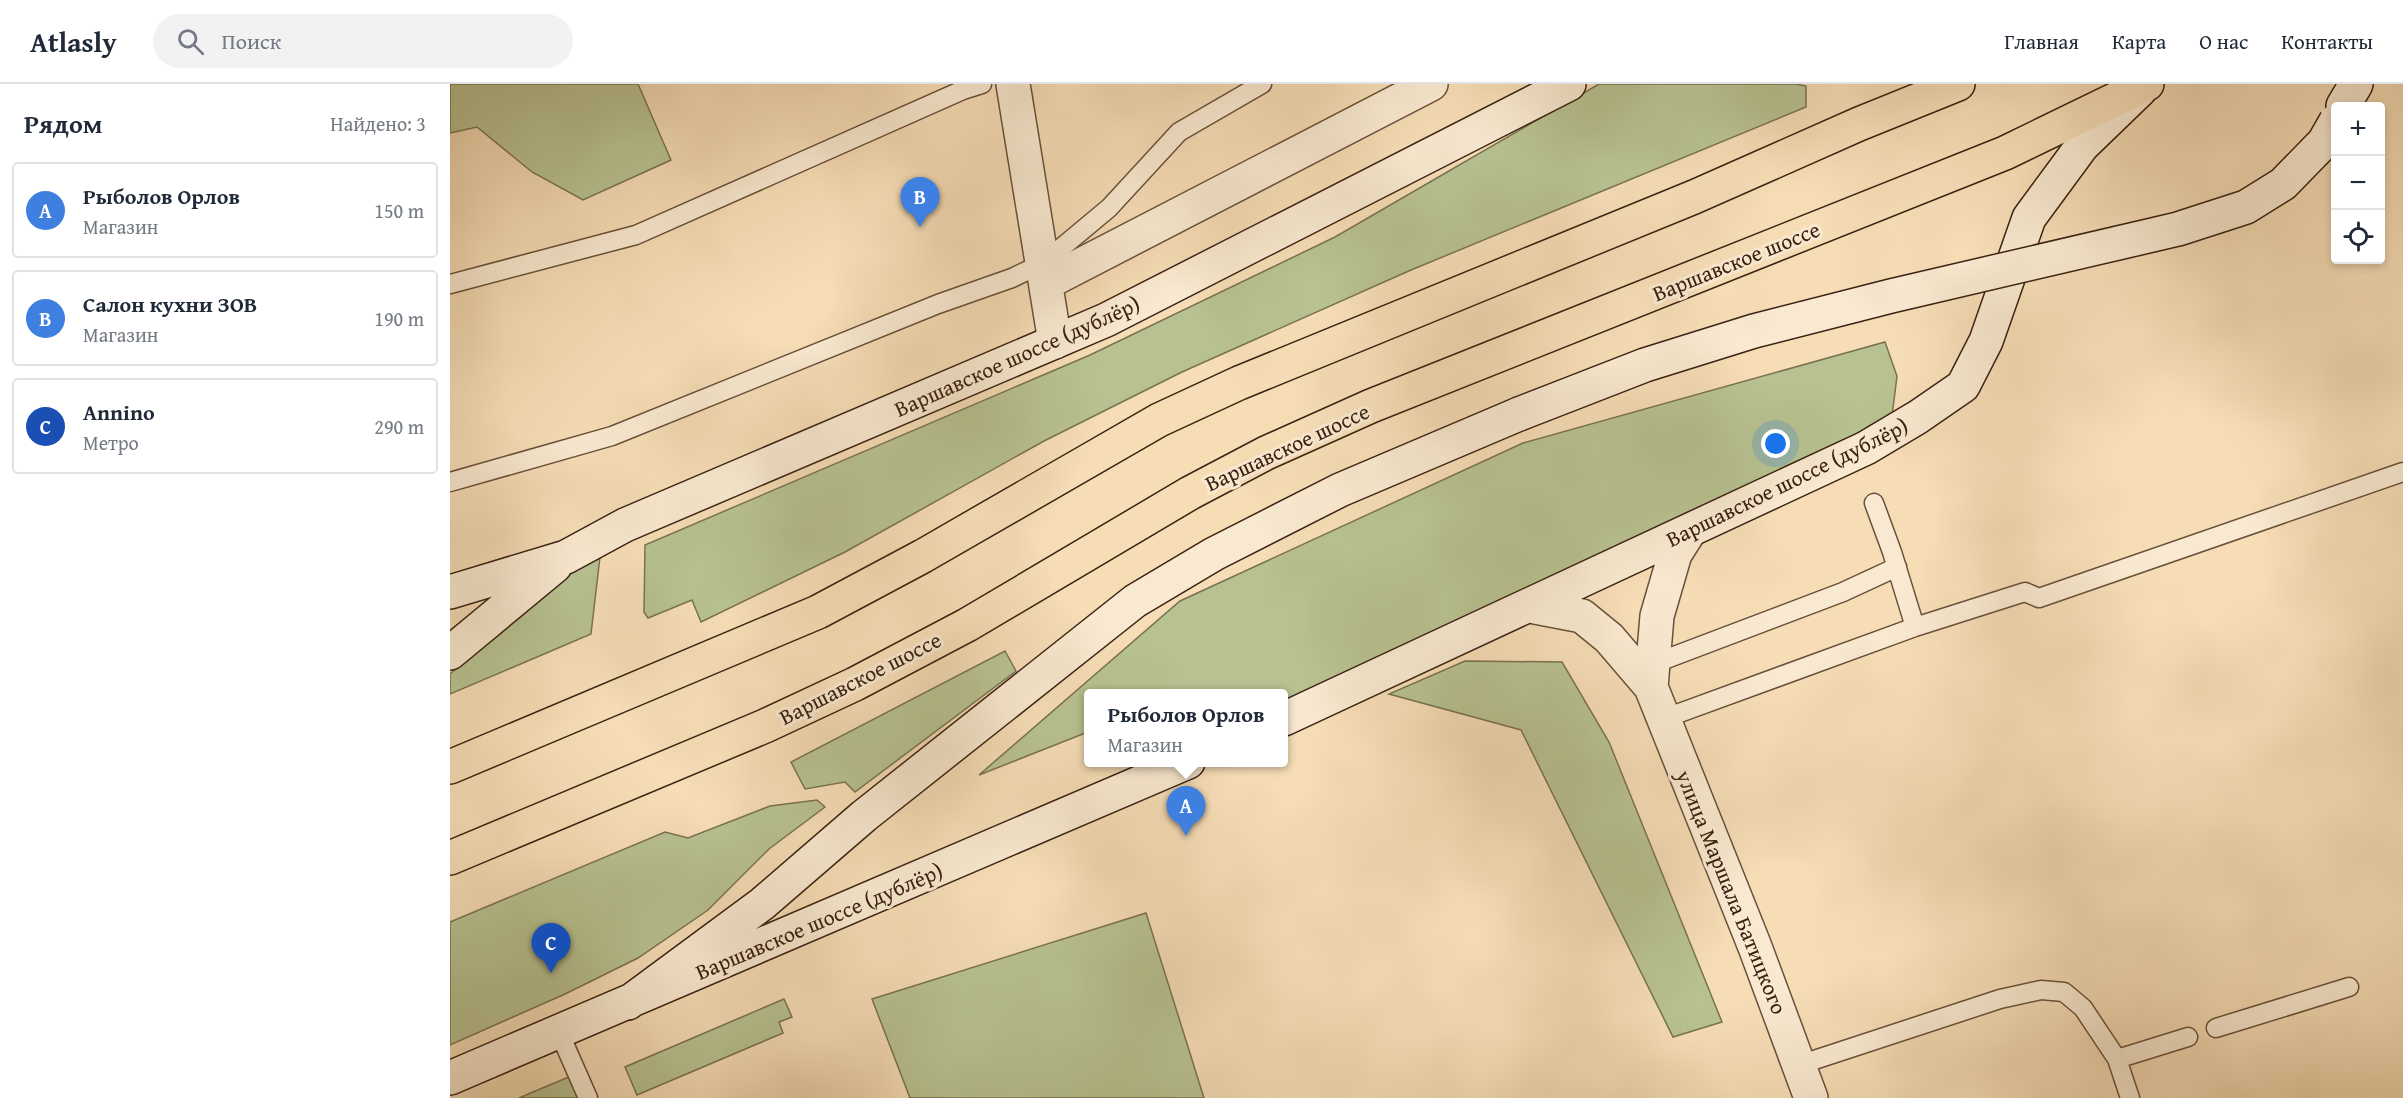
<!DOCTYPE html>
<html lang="ru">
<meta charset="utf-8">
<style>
body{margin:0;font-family:"Gentium Book Plus",serif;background:#f2f2f3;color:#1f2937}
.controls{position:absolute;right:18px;top:18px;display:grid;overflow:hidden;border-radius:6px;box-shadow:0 3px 9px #0003}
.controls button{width:54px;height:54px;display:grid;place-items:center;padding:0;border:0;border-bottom:2px solid #e0e1e3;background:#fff;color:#1f2937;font:30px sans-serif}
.you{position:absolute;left:1326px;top:360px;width:21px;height:21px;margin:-15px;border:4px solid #fff;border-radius:50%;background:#1a73e8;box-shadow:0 0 0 9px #1a73e833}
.badge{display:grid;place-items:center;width:39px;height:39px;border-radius:50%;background:#ea580c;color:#fff;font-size:20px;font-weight:700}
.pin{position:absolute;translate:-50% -50px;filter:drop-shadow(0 2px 3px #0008)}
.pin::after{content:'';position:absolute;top:32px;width:21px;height:18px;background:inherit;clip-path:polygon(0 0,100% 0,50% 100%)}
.popup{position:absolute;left:634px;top:605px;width:204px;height:78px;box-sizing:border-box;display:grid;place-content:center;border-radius:6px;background:#fff;filter:drop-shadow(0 2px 4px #0005);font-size:20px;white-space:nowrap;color:#747a83}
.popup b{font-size:22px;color:#1f2937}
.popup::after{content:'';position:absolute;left:50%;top:100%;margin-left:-12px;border:12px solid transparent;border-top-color:#fff}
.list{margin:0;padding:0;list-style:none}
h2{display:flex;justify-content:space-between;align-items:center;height:78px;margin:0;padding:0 24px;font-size:26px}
h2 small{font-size:20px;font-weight:400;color:#747a83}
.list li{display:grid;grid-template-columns:39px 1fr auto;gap:18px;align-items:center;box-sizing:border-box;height:96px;margin:0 12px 12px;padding:0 12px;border:2px solid #e0e1e3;border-radius:6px}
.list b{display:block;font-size:22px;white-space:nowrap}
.list p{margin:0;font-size:20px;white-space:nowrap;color:#747a83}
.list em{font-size:20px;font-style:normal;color:#747a83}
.icon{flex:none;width:33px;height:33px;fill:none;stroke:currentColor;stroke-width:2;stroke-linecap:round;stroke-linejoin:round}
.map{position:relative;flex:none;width:1953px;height:1014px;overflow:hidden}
header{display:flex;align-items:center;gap:36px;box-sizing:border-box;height:84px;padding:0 30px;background:#fff;border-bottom:2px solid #e0e1e3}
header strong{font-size:28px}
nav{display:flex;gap:33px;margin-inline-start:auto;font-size:21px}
.search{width:420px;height:54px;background:#f2f2f3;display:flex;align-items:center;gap:15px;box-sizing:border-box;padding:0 21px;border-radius:33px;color:#747a83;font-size:22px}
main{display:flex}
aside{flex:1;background:#fff}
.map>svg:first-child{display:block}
.green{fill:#b8c291;stroke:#797252;stroke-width:1.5}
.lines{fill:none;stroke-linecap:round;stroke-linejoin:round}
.lane-casing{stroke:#69503b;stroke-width:21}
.street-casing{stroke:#69503b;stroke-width:36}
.secondary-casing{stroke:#3a2112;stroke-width:36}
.primary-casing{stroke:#3a2112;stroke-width:36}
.lane{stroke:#f9e9d0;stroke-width:18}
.street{stroke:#f9e9d0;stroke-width:33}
.secondary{stroke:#f9e9d0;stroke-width:33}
.primary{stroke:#f6ddb6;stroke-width:33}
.secondary-bridge-casing{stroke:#3a2112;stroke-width:36;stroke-linecap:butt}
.secondary-bridge{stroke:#f9e9d0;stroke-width:33}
.labels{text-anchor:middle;stroke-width:6;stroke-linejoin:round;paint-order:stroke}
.street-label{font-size:22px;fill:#3a2112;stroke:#f9e9d0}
</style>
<header>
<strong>Atlasly</strong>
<div class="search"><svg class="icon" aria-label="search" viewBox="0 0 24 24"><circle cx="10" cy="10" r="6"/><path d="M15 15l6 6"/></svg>Поиск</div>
<nav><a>Главная</a><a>Карта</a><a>О нас</a><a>Контакты</a></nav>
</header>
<main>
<aside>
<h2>Рядом<small>Найдено: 3</small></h2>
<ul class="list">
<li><span class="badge" style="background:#3f7fe0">A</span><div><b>Рыболов Орлов</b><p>Магазин</p></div><em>150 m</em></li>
<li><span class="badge" style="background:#3f7fe0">B</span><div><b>Салон кухни ЗОВ</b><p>Магазин</p></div><em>190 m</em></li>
<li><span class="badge" style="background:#1a4fb4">C</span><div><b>Annino</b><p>Метро</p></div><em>290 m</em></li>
</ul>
</aside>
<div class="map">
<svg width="1953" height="1014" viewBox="0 0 1953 1014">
<rect width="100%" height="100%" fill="#f6ddb6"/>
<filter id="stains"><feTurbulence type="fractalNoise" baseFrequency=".00333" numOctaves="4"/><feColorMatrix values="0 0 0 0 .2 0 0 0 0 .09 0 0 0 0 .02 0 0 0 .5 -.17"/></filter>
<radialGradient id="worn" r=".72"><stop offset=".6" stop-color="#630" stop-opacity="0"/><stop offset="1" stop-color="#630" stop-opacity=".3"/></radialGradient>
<path class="green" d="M0,0H188L221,76L133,116L82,88L27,43L0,49Z
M1149,0H1346L1356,2V23L961,186L732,288L594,357L395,468L251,538L242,516L198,534L194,528L195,461L640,271L885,153Z
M1435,258L1447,292L1442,332L1360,375L834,621V610H638V648L529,691L730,517L1073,359Z
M150,473L141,550L0,610V590L123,484Z
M555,567L566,587L405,708L395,698L355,705L341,678Z
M1015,577L1112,578L1159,658L1272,938L1223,953L1071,646L939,610Z
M367,716L375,723L319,765L258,826L188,874L115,910L0,961V838L215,748L238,754L320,722Z
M696,829L754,1014H460L422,915Z
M334,915L342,933L329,938L333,949L187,1011L175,983Z
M121,992L131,1014H69Z"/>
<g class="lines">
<g class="lane-casing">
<path id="lane" d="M0,200L186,151L513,6L532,0
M0,398L162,352L488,220L562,194L593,179L659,124L729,48L812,0
M1424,419L1442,468L1465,543
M1203,580L1393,508L1447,483
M1213,635L1465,543L1575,508L1589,514L1953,388
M1766,944L1899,903
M109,948L138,1014
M1667,975L1738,953
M1349,981L1550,915L1591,906L1614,908L1633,924L1667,975L1680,1014"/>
</g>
<g class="street-casing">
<path id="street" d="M563,0L605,258
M596,199L981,0
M1080,522L1132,532L1159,554L1201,603L1305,863L1361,1014
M1201,603L1207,532L1225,470L1239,448"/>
</g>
<g class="secondary-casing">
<path id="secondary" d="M1893,22L1906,0
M0,508L116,473L175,441L656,236L1119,0
M0,569L105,482
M834,635L1416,364L1468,333L1513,302L1536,257L1579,134L1632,62L1690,6
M178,919L312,820L414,732L685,517L764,470L890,406L1069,330
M0,994L738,678"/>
</g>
<g class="primary-casing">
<path id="primary" d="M0,683L368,528L473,472L709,336L789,299L1244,113L1409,40L1508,0
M0,774L315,642L405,600L517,541L740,409L816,369L921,322L1555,69L1697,0"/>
</g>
<use href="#lane" class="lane"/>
<use href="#street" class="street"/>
<use href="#secondary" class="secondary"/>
<use href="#primary" class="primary"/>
<g class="secondary-bridge-casing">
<path id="secondary-bridge" d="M1069,330L1195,281L1304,247L1441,212L1728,145L1796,123L1833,100L1874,58L1886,37"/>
</g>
<use href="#secondary-bridge" class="secondary-bridge"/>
</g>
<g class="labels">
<g class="street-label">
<text transform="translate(1286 177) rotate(-22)" y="8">Варшавское шоссе</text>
<text transform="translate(567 272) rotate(-24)" y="8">Варшавское шоссе (дублёр)</text>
<text transform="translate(837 363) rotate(-25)" y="8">Варшавское шоссе</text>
<text transform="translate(1337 398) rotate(-26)" y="8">Варшавское шоссе (дублёр)</text>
<text transform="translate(410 594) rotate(-27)" y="8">Варшавское шоссе</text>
<text transform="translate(1282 808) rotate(68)" y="8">улица Маршала Батицкого</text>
<text transform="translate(369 837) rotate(-23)" y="8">Варшавское шоссе (дублёр)</text>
</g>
</g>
<rect width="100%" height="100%" filter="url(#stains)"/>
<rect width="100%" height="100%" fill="url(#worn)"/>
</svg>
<div class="controls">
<button>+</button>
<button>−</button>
<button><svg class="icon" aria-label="locate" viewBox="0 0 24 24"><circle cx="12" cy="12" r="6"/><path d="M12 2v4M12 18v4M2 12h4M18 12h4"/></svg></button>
</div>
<div class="you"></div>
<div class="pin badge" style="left:736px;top:752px;background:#3f7fe0">A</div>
<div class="popup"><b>Рыболов Орлов</b>Магазин</div>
<div class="pin badge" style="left:470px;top:143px;background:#3f7fe0">B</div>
<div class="pin badge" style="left:101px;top:889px;background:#1a4fb4">C</div>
</div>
</main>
